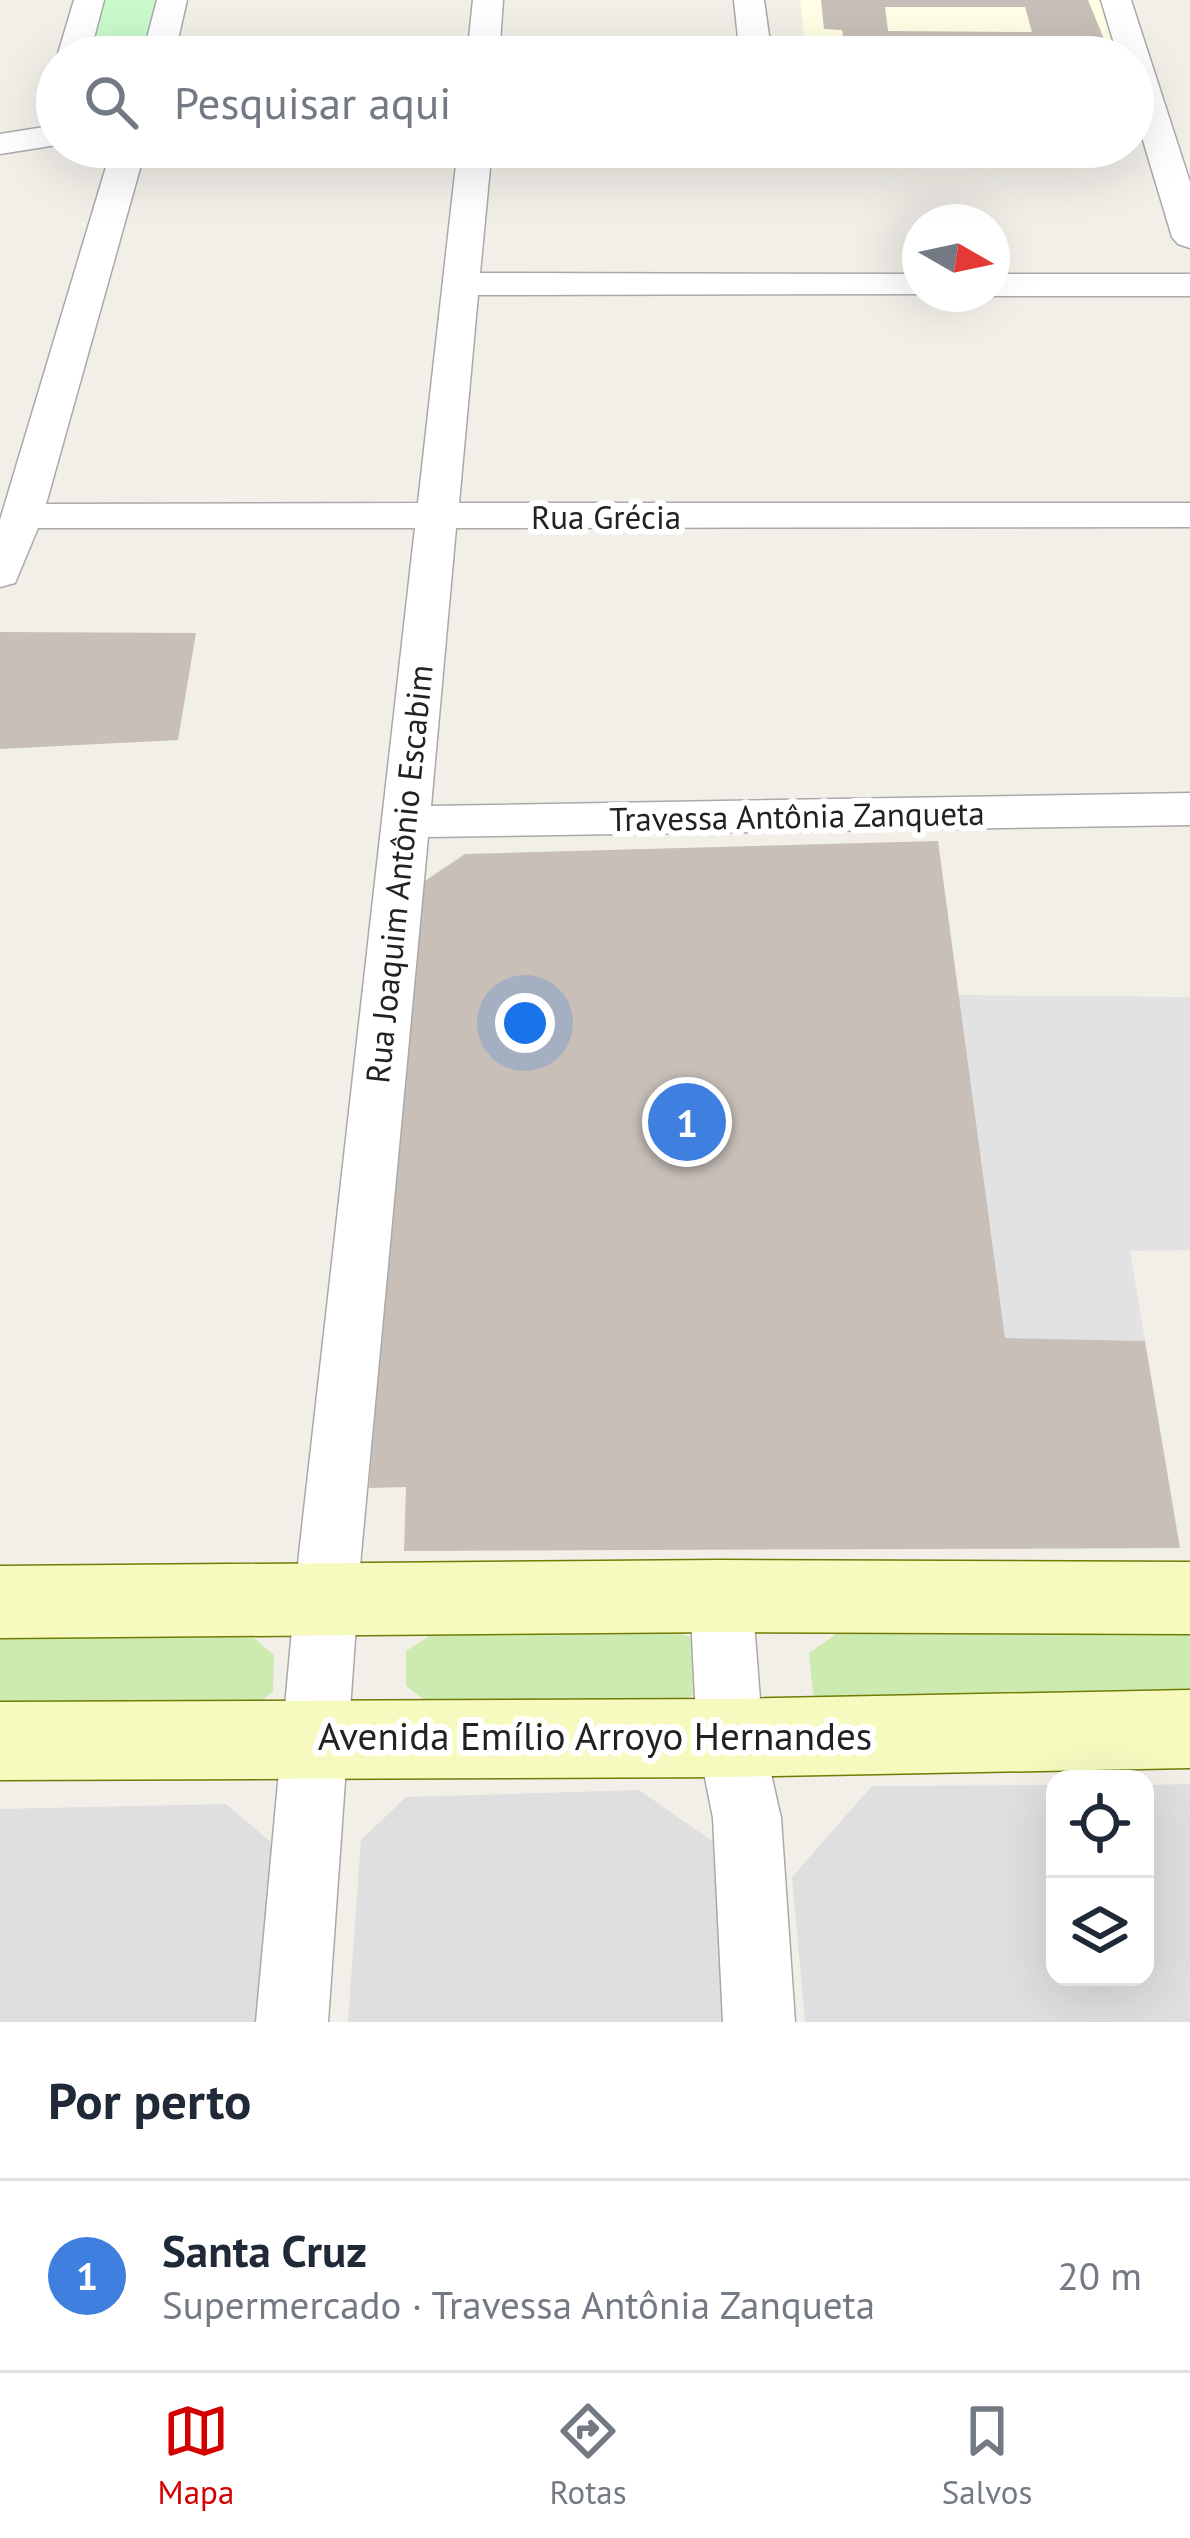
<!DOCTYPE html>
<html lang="pt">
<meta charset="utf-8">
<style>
body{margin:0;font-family:"PT Sans",sans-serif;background:#f2f2f3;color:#1f2937}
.controls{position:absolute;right:36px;bottom:36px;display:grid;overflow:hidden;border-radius:24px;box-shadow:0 12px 48px #0002}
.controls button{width:108px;height:108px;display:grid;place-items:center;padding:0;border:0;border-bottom:3px solid #e0e1e3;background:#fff;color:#1f2937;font:60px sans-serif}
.compass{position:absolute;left:902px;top:204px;width:108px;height:108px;border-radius:50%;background:#fff;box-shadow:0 12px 48px #0002;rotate:99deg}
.you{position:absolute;left:525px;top:1023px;width:42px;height:42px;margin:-30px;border:9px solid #fff;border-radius:50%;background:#1a73e8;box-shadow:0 0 0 18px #1a73e833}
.badge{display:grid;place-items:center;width:78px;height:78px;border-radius:50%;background:#d40000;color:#fff;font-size:39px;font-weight:700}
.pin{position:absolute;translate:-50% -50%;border:6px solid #fff;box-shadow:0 3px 12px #0006}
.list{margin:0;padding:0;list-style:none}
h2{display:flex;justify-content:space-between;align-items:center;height:156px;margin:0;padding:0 48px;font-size:51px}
h2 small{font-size:39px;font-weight:400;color:#747a83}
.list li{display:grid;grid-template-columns:78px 1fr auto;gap:36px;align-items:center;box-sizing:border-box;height:192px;padding:0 48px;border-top:3px solid #e0e1e3}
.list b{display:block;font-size:45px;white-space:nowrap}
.list p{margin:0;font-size:39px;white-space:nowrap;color:#747a83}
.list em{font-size:39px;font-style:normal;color:#747a83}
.icon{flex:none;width:66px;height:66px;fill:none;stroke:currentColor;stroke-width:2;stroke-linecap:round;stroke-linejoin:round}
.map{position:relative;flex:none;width:1190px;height:2022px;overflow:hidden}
.search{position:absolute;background:#fff;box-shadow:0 12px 48px #0002;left:36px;right:36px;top:36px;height:132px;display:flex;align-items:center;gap:30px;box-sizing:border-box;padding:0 42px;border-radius:66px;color:#747a83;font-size:45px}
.sheet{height:348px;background:#fff}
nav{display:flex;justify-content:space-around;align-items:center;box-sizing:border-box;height:168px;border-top:3px solid #e0e1e3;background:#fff;font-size:33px;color:#747a83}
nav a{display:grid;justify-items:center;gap:6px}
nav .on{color:#d40000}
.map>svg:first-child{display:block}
.residential{fill:#e0dfdf}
.education{fill:#ffffe5}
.grass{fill:#cdebb0}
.park{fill:#c8facc}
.parking{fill:#e2e2e2}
.building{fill:#c7bfb8;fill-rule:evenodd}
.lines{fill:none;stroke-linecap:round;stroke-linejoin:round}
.street-casing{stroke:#a9a9a9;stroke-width:3}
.secondary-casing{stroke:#707d05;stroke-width:3}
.street{fill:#fff;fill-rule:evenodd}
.secondary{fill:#f7fabf;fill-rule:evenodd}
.labels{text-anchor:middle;stroke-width:12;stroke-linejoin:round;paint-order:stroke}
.street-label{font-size:33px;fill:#222;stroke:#fff}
.near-street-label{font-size:39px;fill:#222;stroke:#fff}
</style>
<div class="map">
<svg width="1190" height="2022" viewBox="0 0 1190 2022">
<rect width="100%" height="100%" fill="#f2efe9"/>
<path class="residential" d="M1190,1784V2022H805L792,1877L872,1786L1055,1785V1977H1145V1785Z
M639,1790L718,1845L728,2022H348L361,1840L406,1797Z
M226,1804L272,1843L258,2022H0V1809Z"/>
<path class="education" d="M800,0H1104L1122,57H806Z"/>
<path class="grass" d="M1190,1619V1703L846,1710L813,1694L809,1653L842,1630Z
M440,1629L680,1633L706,1644L707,1687L688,1698L434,1707L406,1686V1651Z
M0,1635L253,1637L274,1655L273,1692L248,1709L0,1715Z"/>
<path class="park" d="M102,0H161L144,57H83Z"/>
<path class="parking" d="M957,995L1190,997V1250L1130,1251L1145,1341L1005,1338Z"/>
<path class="building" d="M821,0H1088L1104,39H1075L1081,57H846L842,30L824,29ZM885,7H1025L1032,32L888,31Z
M0,632L196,633L178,740L0,749Z
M938,841L1005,1338L1145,1341L1180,1548L404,1551L406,1487L369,1488L416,887L465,854Z"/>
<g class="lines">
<g class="street-casing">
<path id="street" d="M74,0H104L89,57H57Z
M157,0H187L174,57H142Z
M473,0H503L499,57H467Z
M734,0H764L772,57H740Z
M1101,0H1131L1190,182V248L1178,244L1172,237L1133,107V57H1118Z
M57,125V145L0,154V134Z
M112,147H146L46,504L418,503L458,147H492L480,273L920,274V294H928L478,295L459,503H1190V527L456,528L431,806L1190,793V825L428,837L361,1554L328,2022H256L299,1554L415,528H38L15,583L0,587V520Z
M992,274H1190V296H992L984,294H992Z
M721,1568L743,1576L752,1596L763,1738L781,1818L795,2022H723L713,1818L697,1738L690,1596L699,1576Z"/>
</g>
<g class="secondary-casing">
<path id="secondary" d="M721,1560L1190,1562V1634L721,1632L0,1638V1566Z
M1190,1690V1768L730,1777L0,1780V1702L730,1699Z"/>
</g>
<use href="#street" class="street"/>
<use href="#secondary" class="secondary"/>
</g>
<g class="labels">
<g class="street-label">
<text x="606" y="529">Rua Grécia</text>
<text transform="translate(797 816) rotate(-1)" y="12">Travessa Antônia Zanqueta</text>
<text transform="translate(399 874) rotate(-84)" y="12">Rua Joaquim Antônio Escabim</text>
</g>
<g class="near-street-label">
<text x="595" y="1750">Avenida Emílio Arroyo Hernandes</text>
</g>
</g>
</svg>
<div class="controls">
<button><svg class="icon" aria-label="locate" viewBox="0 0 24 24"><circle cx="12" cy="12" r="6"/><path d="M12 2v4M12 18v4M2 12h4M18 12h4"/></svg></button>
<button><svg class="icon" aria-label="layers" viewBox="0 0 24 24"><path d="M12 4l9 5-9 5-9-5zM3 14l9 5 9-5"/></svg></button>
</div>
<svg class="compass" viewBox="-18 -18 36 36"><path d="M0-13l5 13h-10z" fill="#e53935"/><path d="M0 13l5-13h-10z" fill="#747a83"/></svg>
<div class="you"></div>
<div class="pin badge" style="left:687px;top:1122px;background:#3f7fe0">1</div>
<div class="search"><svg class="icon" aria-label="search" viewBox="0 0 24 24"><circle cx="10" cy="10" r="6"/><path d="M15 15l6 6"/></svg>Pesquisar aqui</div>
</div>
<section class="sheet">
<h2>Por perto<small></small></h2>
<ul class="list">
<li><span class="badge" style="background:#3f7fe0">1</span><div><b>Santa Cruz</b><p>Supermercado · Travessa Antônia Zanqueta</p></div><em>20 m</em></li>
</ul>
</section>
<nav>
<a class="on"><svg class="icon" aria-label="map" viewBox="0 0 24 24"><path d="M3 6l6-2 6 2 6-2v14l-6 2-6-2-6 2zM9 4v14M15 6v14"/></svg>Mapa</a>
<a><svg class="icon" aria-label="directions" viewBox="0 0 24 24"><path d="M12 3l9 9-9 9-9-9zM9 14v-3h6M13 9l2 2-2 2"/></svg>Rotas</a>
<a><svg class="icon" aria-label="saved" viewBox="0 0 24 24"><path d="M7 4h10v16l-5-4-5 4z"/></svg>Salvos</a>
</nav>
